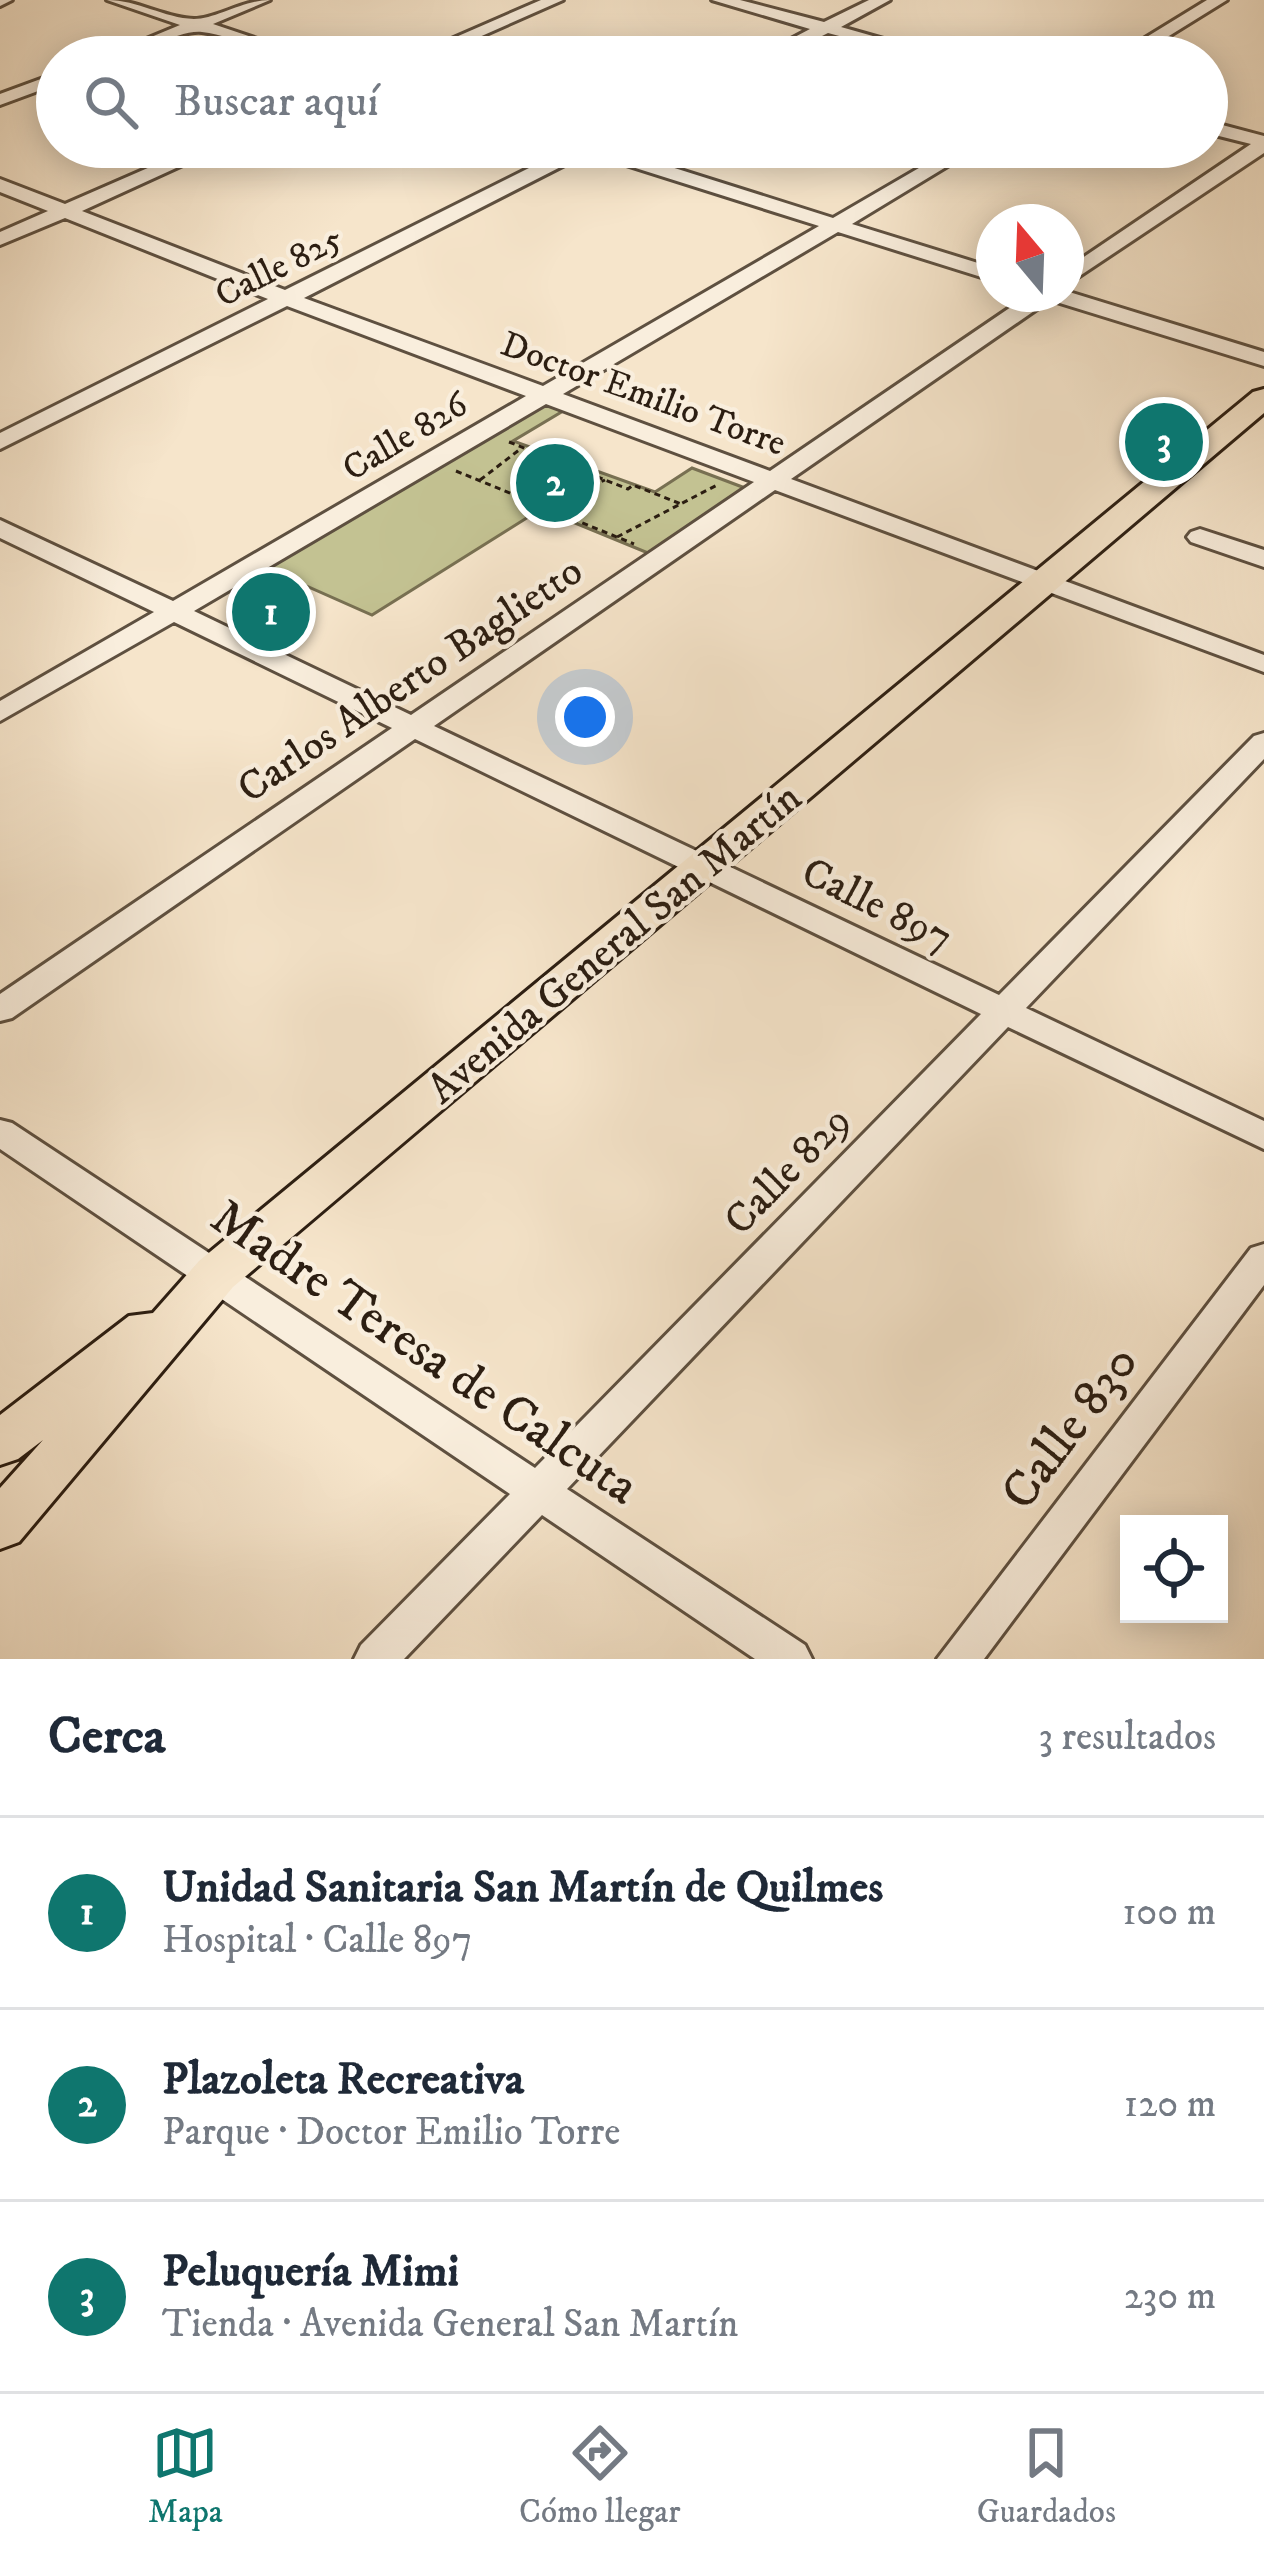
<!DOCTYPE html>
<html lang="es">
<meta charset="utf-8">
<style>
body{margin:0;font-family:"IM FELL DW Pica",serif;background:#f6f6f7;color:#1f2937}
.controls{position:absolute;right:36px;bottom:36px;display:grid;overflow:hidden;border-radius:0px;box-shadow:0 6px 30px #0003}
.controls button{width:108px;height:108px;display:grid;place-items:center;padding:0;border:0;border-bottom:3px solid #e0e1e3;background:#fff;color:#1f2937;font:60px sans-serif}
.compass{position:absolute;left:976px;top:204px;width:108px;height:108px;border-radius:50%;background:#fff;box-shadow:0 6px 30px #0003;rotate:341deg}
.you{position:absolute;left:585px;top:717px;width:42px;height:42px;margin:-30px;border:9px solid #fff;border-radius:50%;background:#1a73e8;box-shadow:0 0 0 18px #1a73e833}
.badge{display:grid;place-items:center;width:78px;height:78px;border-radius:50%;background:#0f766e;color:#fff;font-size:39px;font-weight:700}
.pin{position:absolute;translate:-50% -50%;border:6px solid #fff;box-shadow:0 3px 12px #0006}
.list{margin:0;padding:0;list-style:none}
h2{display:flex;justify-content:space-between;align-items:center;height:156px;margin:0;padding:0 48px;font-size:51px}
h2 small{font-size:39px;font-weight:400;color:#747a83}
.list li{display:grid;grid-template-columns:78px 1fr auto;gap:36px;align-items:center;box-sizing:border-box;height:192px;padding:0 48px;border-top:3px solid #e0e1e3}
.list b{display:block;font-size:45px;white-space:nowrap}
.list p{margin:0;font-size:39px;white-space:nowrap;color:#747a83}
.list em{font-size:39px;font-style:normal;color:#747a83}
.icon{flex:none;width:66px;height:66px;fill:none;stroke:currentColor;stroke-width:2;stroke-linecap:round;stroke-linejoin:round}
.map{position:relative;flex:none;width:1264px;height:1659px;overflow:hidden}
.search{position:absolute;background:#fff;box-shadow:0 6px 30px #0003;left:36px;right:36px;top:36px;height:132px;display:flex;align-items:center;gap:30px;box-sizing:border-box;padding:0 42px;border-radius:66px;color:#747a83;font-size:45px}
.sheet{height:732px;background:#fff}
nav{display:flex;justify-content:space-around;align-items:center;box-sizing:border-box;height:168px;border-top:3px solid #e0e1e3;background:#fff;font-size:33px;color:#747a83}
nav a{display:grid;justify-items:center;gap:6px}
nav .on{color:#0f766e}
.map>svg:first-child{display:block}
.green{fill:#c3c292;stroke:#787052;stroke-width:3}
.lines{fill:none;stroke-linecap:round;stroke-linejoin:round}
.minor-casing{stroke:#5e5040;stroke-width:6}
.major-casing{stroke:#2c1e12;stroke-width:6}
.path{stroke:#2c1e12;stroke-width:3;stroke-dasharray:6 4.5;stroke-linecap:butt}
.minor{fill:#f9eedd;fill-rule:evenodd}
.major{fill:#f6e5cb;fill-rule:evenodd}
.labels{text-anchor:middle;stroke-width:9;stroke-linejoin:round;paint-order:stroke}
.far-street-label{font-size:36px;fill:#2c1e12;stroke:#f9eedd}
.street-label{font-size:42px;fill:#2c1e12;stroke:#f9eedd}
.near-street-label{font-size:51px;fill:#2c1e12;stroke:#f9eedd}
</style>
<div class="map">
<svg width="1264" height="1659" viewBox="0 0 1264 1659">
<rect width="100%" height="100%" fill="#f6e5cb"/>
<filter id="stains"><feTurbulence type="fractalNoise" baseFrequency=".00167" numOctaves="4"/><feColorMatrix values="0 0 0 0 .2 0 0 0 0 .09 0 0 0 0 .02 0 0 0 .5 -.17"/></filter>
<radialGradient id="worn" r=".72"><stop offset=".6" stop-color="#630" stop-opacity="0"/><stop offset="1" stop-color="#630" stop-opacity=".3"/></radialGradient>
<path class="green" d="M544,404L563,411L513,441L655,492L692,468L745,488L648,553L541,509L372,615L266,568Z"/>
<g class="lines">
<g class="minor-casing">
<path id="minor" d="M0,0H12L0,6Z
M107,0C138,0 164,18 194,19C216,19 243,0 270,0L213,24L311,57C271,57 240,37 202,32C179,29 136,57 103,57L180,25Z
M541,0H563L434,57H410Z
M712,0H740L824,22L869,0H890L841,27L947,57H918L828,33L780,57H757L810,29Z
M1207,0H1227L1135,57H1114Z
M57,73V84L0,105V94Z
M1207,121L1264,136V153L1066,285V269L1251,144L1207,133Z
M196,147H222L82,211L285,290L571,147H608L833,218L955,147H979L852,224L994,268V281L838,232L563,394L770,471L1030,294L1066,291L1264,352V366L1050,300L791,479L1264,655V672L775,490L434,726L999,995L1254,736L1264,733V759L1026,1008L1264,1121V1149L1008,1027L567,1489L805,1645L812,1659H755L542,1515L404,1659H354L361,1645L510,1494L0,1149V1120L12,1123L535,1468L981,1014L415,739L12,1018L0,1021V994L392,728L174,622L0,721V701L154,612L0,538V520L173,601L526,396L287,306L0,449V433L268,299L65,218L0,245V232L48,211L0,192V179L65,204ZM588,153L819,226L543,386L304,298ZM546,404L754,482L411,715L194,611Z
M1200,529L1264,550V567L1191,542L1187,537L1191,532Z
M1264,1244V1285L984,1659H937L1251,1248Z"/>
</g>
<g class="major-casing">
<path id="major" d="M1264,389V413L233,1287L19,1542L0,1549V1488L43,1440L18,1459L0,1465V1415L129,1316L153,1313L199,1261L1253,392Z"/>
</g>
<path class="path" d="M509,442L628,489L633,485L681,504
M456,471L634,544
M480,480L523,447
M544,507L605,480
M617,537L719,484"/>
<use href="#minor" class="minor"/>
<use href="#major" class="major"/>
</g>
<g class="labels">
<g class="far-street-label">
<text transform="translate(278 265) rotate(-27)" y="13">Calle 825</text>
<text transform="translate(644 392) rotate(20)" y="13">Doctor Emilio Torre</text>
<text transform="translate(404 435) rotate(-31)" y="13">Calle 826</text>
</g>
<g class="street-label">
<text transform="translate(409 678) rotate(-34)" y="15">Carlos Alberto Baglietto</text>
<text transform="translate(878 903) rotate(26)" y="15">Calle 897</text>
<text transform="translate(613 942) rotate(-40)" y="15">Avenida General San Martín</text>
<text transform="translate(786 1169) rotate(-46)" y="15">Calle 829</text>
</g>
<g class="near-street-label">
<text transform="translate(426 1350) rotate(34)" y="18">Madre Teresa de Calcuta</text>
<text transform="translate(1068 1426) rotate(-53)" y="18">Calle 830</text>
</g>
</g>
<rect width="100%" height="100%" filter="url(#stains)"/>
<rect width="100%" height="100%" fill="url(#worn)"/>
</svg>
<div class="controls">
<button><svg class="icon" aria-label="locate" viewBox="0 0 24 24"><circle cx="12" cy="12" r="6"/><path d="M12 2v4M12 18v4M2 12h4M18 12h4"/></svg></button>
</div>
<svg class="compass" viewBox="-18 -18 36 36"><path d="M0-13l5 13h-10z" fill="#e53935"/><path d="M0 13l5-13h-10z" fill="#747a83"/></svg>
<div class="you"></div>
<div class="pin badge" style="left:271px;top:612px">1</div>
<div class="pin badge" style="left:555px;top:483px">2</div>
<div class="pin badge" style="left:1164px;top:442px">3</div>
<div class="search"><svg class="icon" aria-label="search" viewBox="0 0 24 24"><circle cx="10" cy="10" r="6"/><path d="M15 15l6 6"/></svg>Buscar aquí</div>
</div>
<section class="sheet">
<h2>Cerca<small>3 resultados</small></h2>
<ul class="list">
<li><span class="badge">1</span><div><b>Unidad Sanitaria San Martín de Quilmes</b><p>Hospital · Calle 897</p></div><em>100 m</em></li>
<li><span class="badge">2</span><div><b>Plazoleta Recreativa</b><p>Parque · Doctor Emilio Torre</p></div><em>120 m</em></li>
<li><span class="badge">3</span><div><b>Peluquería Mimi</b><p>Tienda · Avenida General San Martín</p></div><em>230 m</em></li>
</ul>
</section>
<nav>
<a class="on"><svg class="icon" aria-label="map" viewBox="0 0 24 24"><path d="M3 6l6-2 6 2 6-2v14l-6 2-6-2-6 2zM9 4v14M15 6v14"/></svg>Mapa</a>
<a><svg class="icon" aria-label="directions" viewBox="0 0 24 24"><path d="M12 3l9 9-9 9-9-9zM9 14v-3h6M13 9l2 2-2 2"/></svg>Cómo llegar</a>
<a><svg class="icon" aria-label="saved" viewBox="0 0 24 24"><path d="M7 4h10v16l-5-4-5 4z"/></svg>Guardados</a>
</nav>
